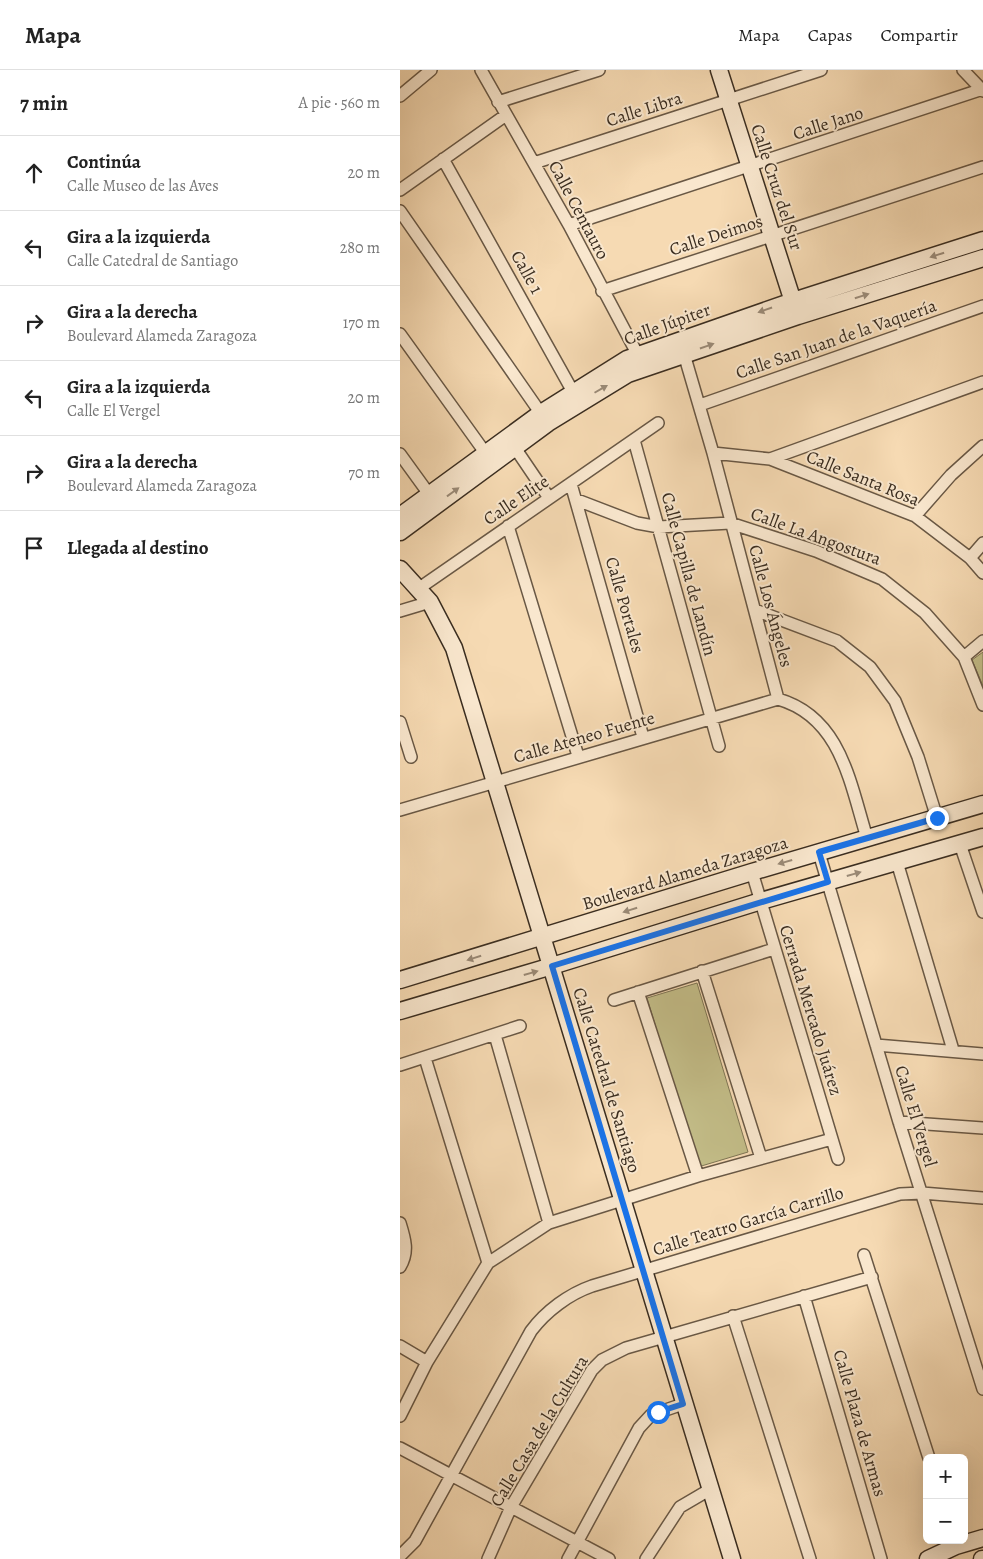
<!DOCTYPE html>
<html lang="es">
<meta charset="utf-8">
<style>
body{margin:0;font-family:Alegreya,serif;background:#f2f2f2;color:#222}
.controls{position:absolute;right:15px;bottom:15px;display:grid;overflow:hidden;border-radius:8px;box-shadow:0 5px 20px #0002}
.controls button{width:45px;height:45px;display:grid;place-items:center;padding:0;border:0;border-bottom:1px solid #e0e0e0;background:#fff;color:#222;font:25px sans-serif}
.stop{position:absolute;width:15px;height:15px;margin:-11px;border:4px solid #1a73e8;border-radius:50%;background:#fff}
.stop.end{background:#1a73e8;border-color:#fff;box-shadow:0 1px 5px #0008}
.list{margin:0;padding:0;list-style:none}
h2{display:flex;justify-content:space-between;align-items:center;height:65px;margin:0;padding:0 20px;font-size:21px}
h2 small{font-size:16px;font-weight:400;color:#767676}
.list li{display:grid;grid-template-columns:32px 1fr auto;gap:15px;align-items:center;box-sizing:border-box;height:75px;padding:0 20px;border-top:1px solid #e0e0e0}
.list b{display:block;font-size:19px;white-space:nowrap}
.list p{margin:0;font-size:16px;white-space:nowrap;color:#767676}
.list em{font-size:16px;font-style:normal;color:#767676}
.icon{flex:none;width:28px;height:28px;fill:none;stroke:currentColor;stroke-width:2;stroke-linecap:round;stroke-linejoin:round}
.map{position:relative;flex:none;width:583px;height:1489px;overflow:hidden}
header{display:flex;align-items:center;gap:30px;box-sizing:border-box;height:70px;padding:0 25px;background:#fff;border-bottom:1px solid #e0e0e0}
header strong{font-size:24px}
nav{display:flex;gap:28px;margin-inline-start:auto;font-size:18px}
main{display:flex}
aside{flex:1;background:#fff}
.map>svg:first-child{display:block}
.green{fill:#c3bd88;stroke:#7e7554}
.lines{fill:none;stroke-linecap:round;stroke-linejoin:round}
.street-casing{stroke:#695845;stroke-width:14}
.secondary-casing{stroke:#3a2d20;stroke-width:19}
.street{stroke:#f9e7ce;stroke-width:11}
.secondary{stroke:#f9e7ce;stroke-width:16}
.oneway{fill:#9a8a77}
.route{stroke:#1a73e8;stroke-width:6}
.labels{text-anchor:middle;stroke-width:4;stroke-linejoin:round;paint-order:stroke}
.street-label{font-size:18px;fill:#3a2d20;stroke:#f9e7ce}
</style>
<header>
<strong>Mapa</strong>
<nav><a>Mapa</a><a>Capas</a><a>Compartir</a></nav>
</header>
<main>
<aside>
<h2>7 min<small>A pie · 560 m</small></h2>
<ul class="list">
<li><svg class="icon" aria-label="ahead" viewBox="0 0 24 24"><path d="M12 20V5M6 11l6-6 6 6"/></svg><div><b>Continúa</b><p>Calle Museo de las Aves</p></div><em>20 m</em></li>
<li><svg class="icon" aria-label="left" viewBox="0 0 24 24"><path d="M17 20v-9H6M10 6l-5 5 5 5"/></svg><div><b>Gira a la izquierda</b><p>Calle Catedral de Santiago</p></div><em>280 m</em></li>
<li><svg class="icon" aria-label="right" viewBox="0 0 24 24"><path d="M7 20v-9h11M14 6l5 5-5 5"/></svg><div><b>Gira a la derecha</b><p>Boulevard Alameda Zaragoza</p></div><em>170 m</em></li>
<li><svg class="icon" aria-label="left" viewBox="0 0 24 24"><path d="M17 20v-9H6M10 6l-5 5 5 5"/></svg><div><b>Gira a la izquierda</b><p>Calle El Vergel</p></div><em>20 m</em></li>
<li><svg class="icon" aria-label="right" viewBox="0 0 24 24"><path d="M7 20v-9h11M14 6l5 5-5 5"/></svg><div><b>Gira a la derecha</b><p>Boulevard Alameda Zaragoza</p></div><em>70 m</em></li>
<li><svg class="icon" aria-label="arrive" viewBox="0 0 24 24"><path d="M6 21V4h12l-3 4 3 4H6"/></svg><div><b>Llegada al destino</b></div></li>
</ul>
</aside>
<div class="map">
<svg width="583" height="1489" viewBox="0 0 583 1489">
<rect width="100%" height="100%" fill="#f6dab3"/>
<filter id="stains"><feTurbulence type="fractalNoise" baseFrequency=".004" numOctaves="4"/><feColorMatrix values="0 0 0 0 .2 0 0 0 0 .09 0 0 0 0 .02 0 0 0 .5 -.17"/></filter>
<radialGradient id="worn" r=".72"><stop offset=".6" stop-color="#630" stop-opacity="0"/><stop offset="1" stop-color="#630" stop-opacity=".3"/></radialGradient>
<path class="green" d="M583,582V616L572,590Z
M297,913L348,1082L298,1097L247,928Z"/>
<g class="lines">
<g class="street-casing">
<path id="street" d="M81,0L169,155L241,291
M563,0L583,21
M0,26L31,0
M98,32L199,0
M43,89L177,329
M134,93L421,0
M0,120L106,45
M0,141L144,348
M169,155L583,19
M202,221L583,97
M0,264L89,388
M284,284L313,383L378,629
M300,335L583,236
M234,370L319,676
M111,372L149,428
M313,383L370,389L515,446L570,488L583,503
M0,384L34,431
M370,389L583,312
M171,414L243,667
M177,430L237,453L259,457L330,453L416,481L482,509L525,543L564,587L583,635
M515,446L551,405L583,376
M108,456L178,686
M570,488L583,473
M18,519L258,353
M355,540L437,571L470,597L495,631L518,687L537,748
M0,541L30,532
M564,587L583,571
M378,629C441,647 450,713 467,768
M0,652L11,687
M0,740L378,629
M560,774L583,842
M419,783L499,1052L583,1319
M497,792L553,980
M352,802L438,1089
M302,901L361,1088
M238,922L298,1106
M214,930L374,879
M95,965L149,1153
M476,975L583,984
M25,988L88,1193
M0,995L120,956
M499,1052L583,1058
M0,1153C5,1169 9,1182 0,1197
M464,1185L529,1388
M404,1226L481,1489
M333,1246L410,1489
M0,1276L27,1292
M0,1346L27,1292L88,1193L149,1153L298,1106L432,1069
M0,1378L209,1489
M0,1486L15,1471L131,1261C146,1241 169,1224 192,1216L500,1124L522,1123L583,1128
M88,1489L111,1437L192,1300L202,1290L226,1278L472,1207
M168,1489L239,1358L251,1345L283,1334
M246,1489L280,1437L309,1420"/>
</g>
<g class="secondary-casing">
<path id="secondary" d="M319,0L396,241
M0,446L141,343L227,289L393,231L583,170
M0,462L148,353L228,304L398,246L583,188
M0,499L30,532L54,578L332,1489
M0,910L352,802L583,734
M0,941L152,896L361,831L583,767
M528,1489L556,1476L583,1468
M582,1489H583"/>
</g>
<use href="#street" class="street"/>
<use href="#secondary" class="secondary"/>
</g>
<defs><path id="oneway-solid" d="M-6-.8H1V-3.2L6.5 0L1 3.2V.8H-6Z" transform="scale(1.25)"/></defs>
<g class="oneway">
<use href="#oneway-solid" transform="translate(537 185) rotate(162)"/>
<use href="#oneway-solid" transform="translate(462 226) rotate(-17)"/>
<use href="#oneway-solid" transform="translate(365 240) rotate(161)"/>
<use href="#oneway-solid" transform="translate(307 276) rotate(-19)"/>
<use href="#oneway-solid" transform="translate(201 319) rotate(-30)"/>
<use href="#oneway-solid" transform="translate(53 422) rotate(-36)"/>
<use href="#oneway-solid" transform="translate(385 792) rotate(164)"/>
<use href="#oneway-solid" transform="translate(454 804) rotate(-16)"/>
<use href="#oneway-solid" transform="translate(230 840) rotate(163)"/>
<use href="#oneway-solid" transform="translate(74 888) rotate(163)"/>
<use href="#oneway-solid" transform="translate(131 903) rotate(-16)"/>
</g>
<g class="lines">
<path class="route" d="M258,1342L283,1334L152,896L428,812L419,782L537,748"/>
</g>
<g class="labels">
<g class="street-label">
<text transform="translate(244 39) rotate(-18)" y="6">Calle Libra</text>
<text transform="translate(428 53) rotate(-18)" y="6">Calle Jano</text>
<text transform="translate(377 117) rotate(72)" y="6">Calle Cruz del Sur</text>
<text transform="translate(179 140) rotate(62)" y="6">Calle Centauro</text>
<text transform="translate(316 165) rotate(-18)" y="6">Calle Deimos</text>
<text transform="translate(127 202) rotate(61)" y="6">Calle 1</text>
<text transform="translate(267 254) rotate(-20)" y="6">Calle Júpiter</text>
<text transform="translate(436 269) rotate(-19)" y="6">Calle San Juan de la Vaquería</text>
<text transform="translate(463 408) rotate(22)" y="6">Calle Santa Rosa</text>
<text transform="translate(116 430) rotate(-34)" y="6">Calle Elite</text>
<text transform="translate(416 466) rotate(20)" y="6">Calle La Angostura</text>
<text transform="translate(289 504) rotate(75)" y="6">Calle Capilla de Landín</text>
<text transform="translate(225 535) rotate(74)" y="6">Calle Portales</text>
<text transform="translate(371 536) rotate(75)" y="6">Calle Los Ángeles</text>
<text transform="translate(184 667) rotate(-16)" y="6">Calle Ateneo Fuente</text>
<text transform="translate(285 803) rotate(-17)" y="6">Boulevard Alameda Zaragoza</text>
<text transform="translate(411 940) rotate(73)" y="6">Cerrada Mercado Juárez</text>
<text transform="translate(207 1010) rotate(73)" y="6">Calle Catedral de Santiago</text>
<text transform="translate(516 1046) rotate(73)" y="6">Calle El Vergel</text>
<text transform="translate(348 1151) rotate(-17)" y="6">Calle Teatro García Carrillo</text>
<text transform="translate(460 1353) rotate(74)" y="6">Calle Plaza de Armas</text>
<text transform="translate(139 1361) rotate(-59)" y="6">Calle Casa de la Cultura</text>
</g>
</g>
<rect width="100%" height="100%" filter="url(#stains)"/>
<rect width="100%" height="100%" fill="url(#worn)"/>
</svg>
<div class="controls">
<button>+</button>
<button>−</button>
</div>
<div class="stop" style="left:258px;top:1342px"></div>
<div class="stop end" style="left:537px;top:748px"></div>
</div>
</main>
